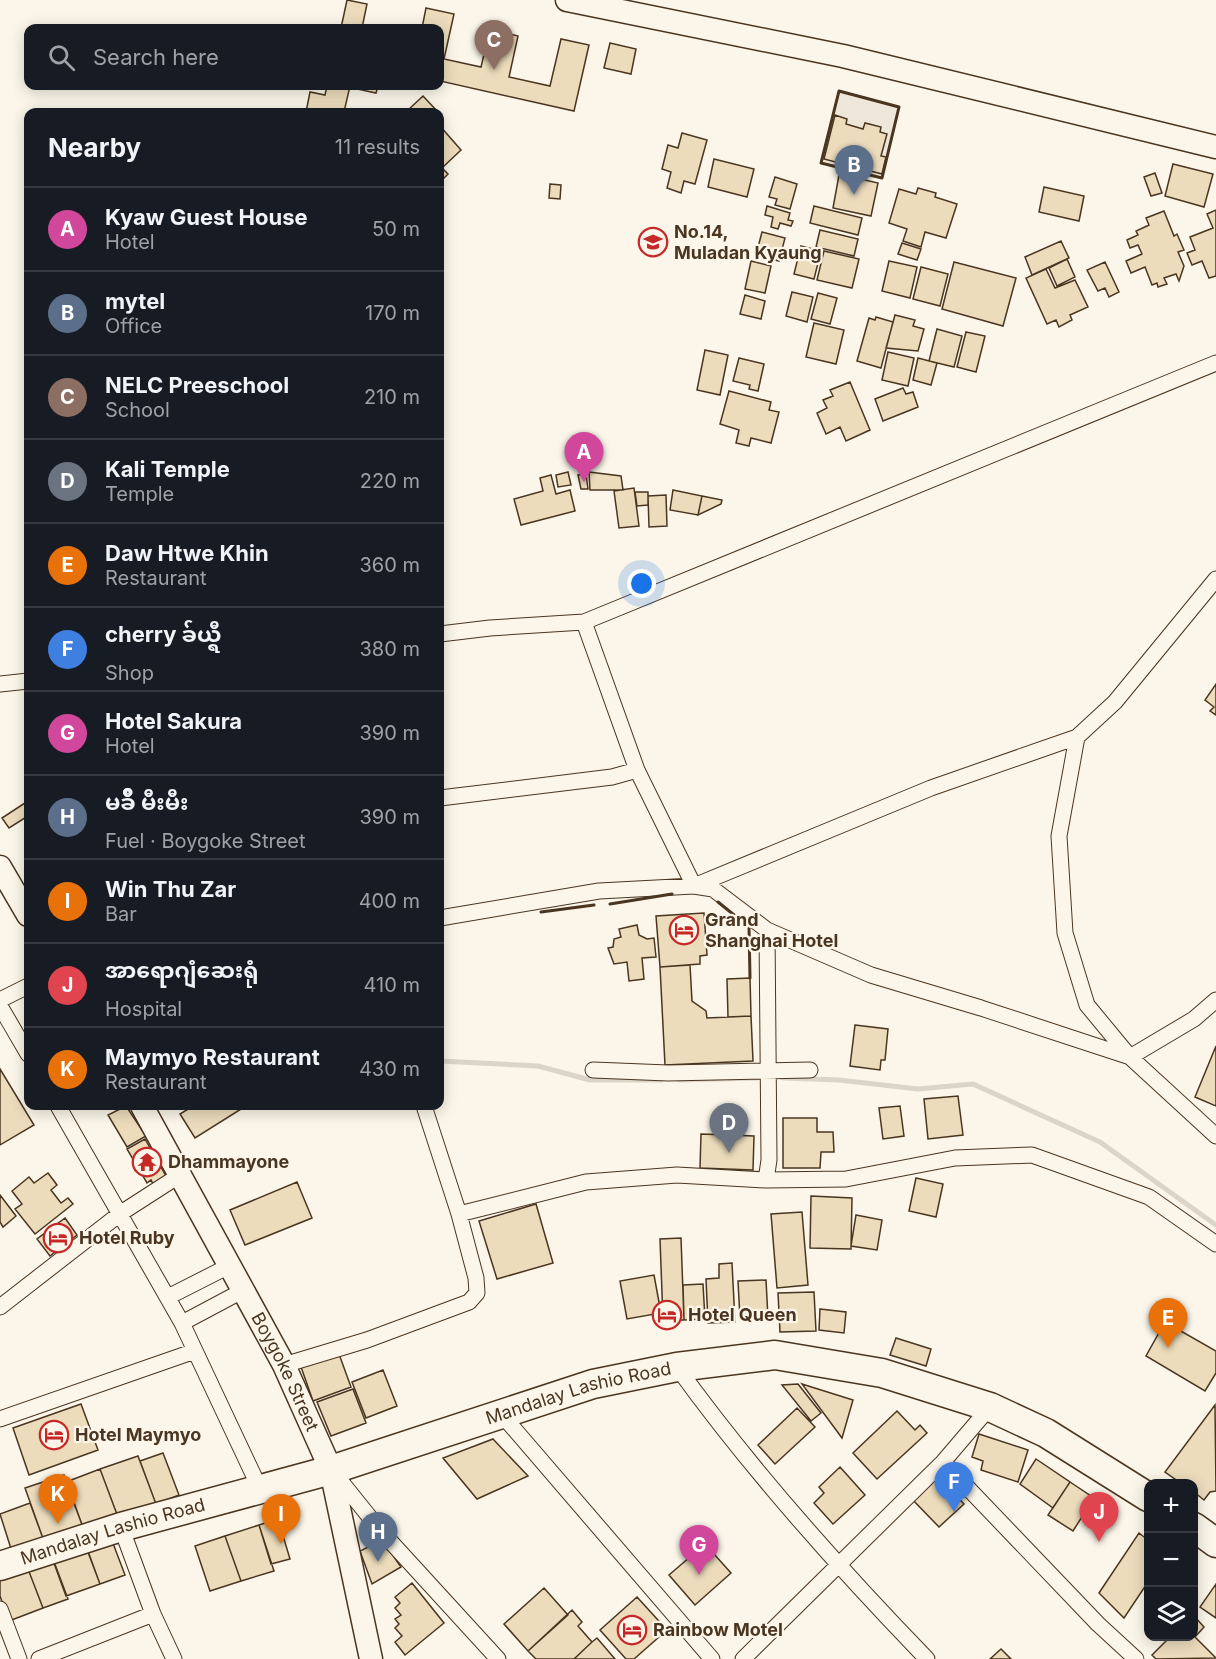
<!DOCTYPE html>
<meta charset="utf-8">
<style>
body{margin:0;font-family:Inter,"Noto Sans Myanmar",sans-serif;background:#242831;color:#f1f3f6}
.controls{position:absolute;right:18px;bottom:18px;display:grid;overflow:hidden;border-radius:12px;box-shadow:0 3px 15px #0003}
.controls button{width:54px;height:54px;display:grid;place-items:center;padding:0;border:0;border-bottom:2px solid #363941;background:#171b24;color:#f1f3f6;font:30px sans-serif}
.you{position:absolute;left:642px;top:584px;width:21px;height:21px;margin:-15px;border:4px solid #fff;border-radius:50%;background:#1a73e8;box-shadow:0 0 0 9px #1a73e833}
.badge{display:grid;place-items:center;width:39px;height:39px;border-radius:50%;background:#c62828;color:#fff;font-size:20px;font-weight:700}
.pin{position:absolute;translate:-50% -50px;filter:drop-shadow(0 2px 3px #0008)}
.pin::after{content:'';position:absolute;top:32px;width:21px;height:18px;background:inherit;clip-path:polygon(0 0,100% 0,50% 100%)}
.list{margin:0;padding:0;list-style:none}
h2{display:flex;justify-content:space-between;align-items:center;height:78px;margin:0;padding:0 24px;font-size:26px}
h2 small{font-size:20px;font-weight:400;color:#9ea1a6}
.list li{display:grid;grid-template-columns:39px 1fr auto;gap:18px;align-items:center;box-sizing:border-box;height:84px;padding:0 24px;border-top:2px solid #363941}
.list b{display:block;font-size:22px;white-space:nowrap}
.list p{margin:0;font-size:20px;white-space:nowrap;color:#9ea1a6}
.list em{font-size:20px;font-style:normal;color:#9ea1a6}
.icon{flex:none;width:33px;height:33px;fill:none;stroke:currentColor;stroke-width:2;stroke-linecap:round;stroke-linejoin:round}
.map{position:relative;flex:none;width:1216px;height:1659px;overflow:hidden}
.search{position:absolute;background:#171b24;box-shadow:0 3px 15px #0003;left:24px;top:24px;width:420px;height:66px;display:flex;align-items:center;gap:15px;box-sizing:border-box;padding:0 21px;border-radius:12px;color:#9ea1a6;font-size:22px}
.panel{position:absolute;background:#171b24;box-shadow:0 3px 15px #0003;left:24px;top:108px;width:420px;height:1002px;border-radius:12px}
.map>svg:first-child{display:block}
.green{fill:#ede6d9;stroke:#887966;stroke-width:1.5}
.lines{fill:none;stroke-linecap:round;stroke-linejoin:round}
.stream{stroke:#dcd4c6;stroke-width:5}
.building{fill:#ecdcbc;stroke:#4a3520;stroke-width:1.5}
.street-casing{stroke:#4a3520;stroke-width:17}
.secondary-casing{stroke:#4a3520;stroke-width:25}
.highway-casing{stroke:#4a3520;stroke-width:31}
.street{stroke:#fbf6e9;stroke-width:15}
.secondary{stroke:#fbf6e9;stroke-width:22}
.highway{stroke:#fbf6e9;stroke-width:28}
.wall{stroke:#4a3520;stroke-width:3}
.labels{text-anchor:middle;stroke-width:4.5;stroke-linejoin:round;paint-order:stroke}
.poi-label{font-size:18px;font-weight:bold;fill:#4a3520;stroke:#fbf6e9;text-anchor:start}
.street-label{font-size:18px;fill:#4a3520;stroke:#fbf6e9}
</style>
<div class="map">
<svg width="1216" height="1659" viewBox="0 0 1216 1659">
<rect width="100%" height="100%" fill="#fbf6e9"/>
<path class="green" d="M839,91L899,107L882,178L821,163Z"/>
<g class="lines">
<path class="stream" d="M440,1061L538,1066L590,1080H661
M783,1078L839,1080L918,1089L973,1084L1100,1142L1216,1225
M679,1080L758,1078"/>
</g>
<path class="building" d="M347,0L367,4L362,28H341Z
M426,8L454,14L444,59L481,67L490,29L518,36L509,77L550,86L561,39L589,45L574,111L440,81V28H422Z
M610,43L636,49L631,74L604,68Z
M327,86H350L344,112H306L310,92L325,95Z
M357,86H378L376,93L357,89Z
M423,96L438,112H408L407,111Z
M835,115L847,119L846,124L863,129L865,123L881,127L880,132L887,134L881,156L886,157L882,174L824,159Z
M440,126L461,150L442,168L448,174L440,182Z
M682,133L707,140L695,184L684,181L681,193L667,188L671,172L662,169L668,145L678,148Z
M714,159L754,169L747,197L708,187Z
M1173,164L1213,174L1204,207L1165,196Z
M845,172L856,174V178L878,183L871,216L833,208L839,175L844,176Z
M1155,173L1162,193L1151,196L1144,177Z
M775,177L797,184L790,209L775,205L777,199L769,197Z
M550,184L561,185L560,199L549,198Z
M1044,187L1084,196L1079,221L1039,212Z
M918,188L936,193L935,197L957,204L946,238L925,232L921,247L903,241L907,229L889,223L899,189L916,194Z
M767,206L790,213L788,220L793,221L791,226L780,223L778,229L771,227L773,217L765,215Z
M814,206L862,218L858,235L810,223Z
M1216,210V276L1209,278L1202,261L1192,265L1187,253L1195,250L1190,237L1213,228L1207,214Z
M1164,211L1174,236L1177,234L1184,250L1178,252L1184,266L1179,281L1176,274L1164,278L1167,284L1158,287L1157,283L1152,285L1145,267L1131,273L1126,261L1142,254L1138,245L1130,248L1127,240L1138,235L1136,231L1149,225L1146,218Z
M820,230L858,239L854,256L816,247Z
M762,232L785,238L779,261L756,255Z
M1061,241L1069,258L1032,275L1025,257Z
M902,243L921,249L917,260L898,254Z
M801,246L821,251L814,279L794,274Z
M824,251L859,259L852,288L817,280Z
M1067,259L1075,277L1057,286L1049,268Z
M751,261L771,266L765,293L745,289Z
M889,261L917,267L910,298L882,291Z
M954,262L1016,278L1003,326L942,309Z
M1105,262L1119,292L1109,297L1105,288L1098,291L1087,270Z
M921,267L948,274L940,306L913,299Z
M1046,269L1055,288L1075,280L1088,307L1070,315L1072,320L1059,327L1056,320L1047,324L1026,278Z
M792,292L813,297L807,322L786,316Z
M818,293L837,298L830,324L811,319Z
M745,295L765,301L761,319L740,314Z
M895,315L915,320L913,326L924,329L918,351L886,348Z
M876,317L893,322L881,368L857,361L869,318L875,320Z
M814,323L844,330L836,364L806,357Z
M937,329L962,336L954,367L929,361Z
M966,332L985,336L976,372L957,367Z
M705,350L728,355L720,395L697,390Z
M888,352L914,358L908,386L882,380Z
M739,358L764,364L758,391L749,389L750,385L733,381Z
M918,358L937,363L931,385L913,380Z
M850,382L870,430L846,441L840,427L826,434L817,413L827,408L823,400L833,396L830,390Z
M903,388L906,394L913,392L918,407L883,421L875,399Z
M729,391L771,402L769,410L779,412L771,443L751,438L749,446L736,443L739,430L720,424Z
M568,472L571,485L558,487L556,475Z
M589,472L621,476L623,490H590Z
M586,474L588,489H581L578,475Z
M551,475L556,494L570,490L575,511L521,525L514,499L543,491L540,478Z
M634,488L639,526L619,528L614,491Z
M673,490L702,496L698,515L670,510Z
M635,492H648V505L637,506Z
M666,495L667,526L649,527L648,496Z
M702,496L722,500L721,504L698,515Z
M1216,684V715L1210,711L1214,707L1205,700Z
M28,801V816L9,828L2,818Z
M704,913L707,955L700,956V964L660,967L656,916Z
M637,925L639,935L647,939L654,938L656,957L642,958L644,979L629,981L627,962L614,964L608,948L613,947L614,939L621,937L619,929Z
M690,965L692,1001L706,1011L707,1018L751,1016L753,1061L665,1065L660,967Z
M750,978L751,1016L728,1017L727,979Z
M855,1025L888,1029L885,1060H881L880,1070L850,1066Z
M1216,1046V1106L1195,1097Z
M0,1069L34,1125L0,1145Z
M958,1096L963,1135L928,1139L924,1099Z
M126,1106L146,1136L127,1147L108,1115Z
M193,1106H246L195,1138L180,1114Z
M900,1106L904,1136L883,1139L879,1108Z
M783,1118H817V1132H833L834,1152H821L820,1168H783Z
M701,1134L754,1136L753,1170L700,1168Z
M145,1139L166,1176L153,1184L151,1180L147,1183L127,1149Z
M48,1173L57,1185L51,1190L61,1203L68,1198L73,1204L35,1234L15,1209L22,1204L12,1191L29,1177L34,1183Z
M916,1178L943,1184L936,1217L909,1211Z
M297,1182L312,1218L245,1245L230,1210Z
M0,1195L16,1216L3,1227L0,1222Z
M811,1196L852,1198L851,1249L810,1248Z
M536,1204L553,1263L497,1279L479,1221Z
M802,1212L808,1285L777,1288L771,1214Z
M856,1215L882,1220L877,1250L851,1246Z
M65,1218L77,1235L50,1256L37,1239Z
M681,1238L684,1320H663L660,1239Z
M732,1263L735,1322L708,1323L706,1279L719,1278V1264Z
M654,1275L661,1313L627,1319L620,1281Z
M766,1280L768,1318L740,1319L738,1281Z
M703,1284L705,1319L684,1320L683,1285Z
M814,1292L816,1331L780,1332L778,1293Z
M820,1309L846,1312L844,1333L819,1330Z
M1165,1322L1216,1351V1373L1205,1391L1146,1356Z
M896,1338L931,1349L926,1366L890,1355Z
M339,1354L351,1387L313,1401L301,1367Z
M383,1370L397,1406L366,1418L352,1382Z
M798,1384L821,1413L811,1421L782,1385Z
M802,1384L853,1400L842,1438Z
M353,1389L366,1423L331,1436L317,1402Z
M81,1404L98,1450L29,1475L13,1428Z
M1215,1405L1216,1491L1210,1492L1204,1500L1194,1492V1484H1182L1165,1472Z
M797,1408L815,1427L775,1464L758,1445Z
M897,1411L915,1430L920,1425L927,1433L877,1479L853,1453Z
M979,1434L1028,1450L1018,1482L981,1470L983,1461L972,1457Z
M493,1439L528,1476L477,1499L443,1458Z
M163,1453L179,1495L156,1504L140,1461Z
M138,1456L156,1504L118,1517L100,1469Z
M1036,1459L1070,1482L1053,1508L1020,1484Z
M840,1467L865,1495L833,1524L814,1503L824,1493L819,1487Z
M100,1469L118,1517L84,1530L66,1482Z
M934,1473L964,1504L939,1527L909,1496Z
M64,1475L84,1530L45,1544L25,1488Z
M1070,1482L1094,1498L1073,1531L1048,1515Z
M30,1503L45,1544L13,1555L0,1514Z
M278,1519L290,1559L271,1564L259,1525Z
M259,1525L274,1571L241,1581L225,1536Z
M1139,1533L1148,1540V1582L1124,1618L1099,1593Z
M225,1536L241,1581L210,1591L195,1546Z
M111,1538L125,1575L100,1584L86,1547Z
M382,1540L401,1567L372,1584L360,1551Z
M85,1543L100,1584L66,1596L51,1555Z
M705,1544L731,1573L695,1605L669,1575Z
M53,1559L68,1599L43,1608L28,1569Z
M28,1569L43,1608L9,1621L0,1596V1579Z
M412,1583L444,1623L405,1655L395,1642L402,1636L395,1628L399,1624L395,1619L401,1615L395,1608L400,1603L395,1597Z
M1216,1584V1618L1200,1607Z
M544,1588L568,1615L528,1651L504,1624Z
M637,1597L667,1630L634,1659H626L600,1630Z
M572,1610L582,1622L578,1626L592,1642L574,1659H536L528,1651Z
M1194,1616L1204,1627L1195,1637L1216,1658L1156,1659L1152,1655L1171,1636H1194Z
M597,1638L615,1659H574L592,1642Z
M1001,1649L1011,1659H990Z"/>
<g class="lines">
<g class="street-casing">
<path id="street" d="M584,622L637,770L694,886L713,889L767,930L871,975L981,1008L1130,1057L1194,1019L1216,1000
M440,634L490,628L584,622L1216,363
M0,684L28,681
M1077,737L1059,836L1065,933L1087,1005L1130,1057L1216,1136
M440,798L612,777L637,770
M440,918L599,891L694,886L931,788L1077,737L1115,702L1216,579
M0,1000L28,986
M0,1006L28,1054
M593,1070L668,1073L810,1070
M58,1106L182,1323L260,1489
M766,1180L769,1160L767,930
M459,1214L586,1182L677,1175L766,1180L846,1179L955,1158L1032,1155L1149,1197L1216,1244
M168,1297L231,1265
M0,1307L121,1213L180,1175
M182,1323L244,1290
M284,1365L367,1340L469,1302L477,1293L476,1278L459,1214L424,1106
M677,1367C752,1471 838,1567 927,1659
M503,1416L712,1659
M0,1419L195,1351
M943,1462L1098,1624L1136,1659
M335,1474L380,1530L498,1659
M121,1527L153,1614L174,1659
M0,1609L19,1659
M39,1659L153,1614
M743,1659L943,1462L990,1407"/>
</g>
<g class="secondary-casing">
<g id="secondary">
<path d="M567,0L843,56L1216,147"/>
<path d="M0,867L28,915"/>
<path id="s1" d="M142,1106L284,1365L331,1470L371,1659"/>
</g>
</g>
<g class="highway-casing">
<g id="highway">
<path d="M1194,1527L1216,1543"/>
<path id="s2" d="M0,1566L121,1527L331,1470L593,1384L677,1367L775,1355L882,1373L990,1407L1046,1433L1148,1497"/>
</g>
</g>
<use href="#street" class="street"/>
<use href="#secondary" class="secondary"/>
<use href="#highway" class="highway"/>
<path class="wall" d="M839,91L899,107L882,178L821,163Z
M718,902L749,927L750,978
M610,904L672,894
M541,912L594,905"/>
</g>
<defs>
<g id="school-ring" transform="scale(1.5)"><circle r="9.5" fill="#fbf6e9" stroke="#c62828" stroke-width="1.5"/><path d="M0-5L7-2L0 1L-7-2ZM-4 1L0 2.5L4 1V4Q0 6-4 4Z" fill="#c62828"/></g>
<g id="hotel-ring" transform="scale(1.5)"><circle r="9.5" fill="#fbf6e9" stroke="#c62828" stroke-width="1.5"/><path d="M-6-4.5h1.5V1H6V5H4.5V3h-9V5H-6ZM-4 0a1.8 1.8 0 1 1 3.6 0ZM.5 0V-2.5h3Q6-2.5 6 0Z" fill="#c62828"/></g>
<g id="temple-ring" transform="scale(1.5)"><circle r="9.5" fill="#fbf6e9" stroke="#c62828" stroke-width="1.5"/><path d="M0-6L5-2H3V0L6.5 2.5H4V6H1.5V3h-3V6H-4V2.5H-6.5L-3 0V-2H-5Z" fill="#c62828"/></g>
</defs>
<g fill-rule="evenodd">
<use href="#school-ring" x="653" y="242"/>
<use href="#hotel-ring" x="684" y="930"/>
<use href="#temple-ring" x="147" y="1162"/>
<use href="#hotel-ring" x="58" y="1238"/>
<use href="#hotel-ring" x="667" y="1315"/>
<use href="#hotel-ring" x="54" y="1435"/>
<use href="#hotel-ring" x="632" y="1630"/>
</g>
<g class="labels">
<g class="poi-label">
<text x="674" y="238">No.14,<tspan x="674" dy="21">Muladan Kyaung</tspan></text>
<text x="705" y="926">Grand<tspan x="705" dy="21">Shanghai Hotel</tspan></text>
<text x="168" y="1168">Dhammayone</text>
<text x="79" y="1244">Hotel Ruby</text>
<text x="688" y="1321">Hotel Queen</text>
<text x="75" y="1441">Hotel Maymyo</text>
<text x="653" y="1636">Rainbow Motel</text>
</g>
<g class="street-label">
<text dy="6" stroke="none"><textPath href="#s1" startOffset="302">Boygoke Street</textPath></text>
<text dy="6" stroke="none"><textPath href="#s2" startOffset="604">Mandalay Lashio Road</textPath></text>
<text dy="6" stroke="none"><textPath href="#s2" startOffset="118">Mandalay Lashio Road</textPath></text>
</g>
</g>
</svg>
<div class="controls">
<button>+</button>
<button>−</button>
<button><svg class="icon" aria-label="layers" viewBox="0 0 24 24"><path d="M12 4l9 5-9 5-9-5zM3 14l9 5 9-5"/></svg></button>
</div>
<div class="you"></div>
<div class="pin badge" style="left:584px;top:482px;background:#d1479c">A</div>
<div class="pin badge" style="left:854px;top:195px;background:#5c6f8a">B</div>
<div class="pin badge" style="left:494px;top:70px;background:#8d6e63">C</div>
<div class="pin badge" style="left:729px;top:1153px;background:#6b7280">D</div>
<div class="pin badge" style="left:1168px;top:1348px;background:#e8710a">E</div>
<div class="pin badge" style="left:954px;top:1512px;background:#3f7fe0">F</div>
<div class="pin badge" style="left:699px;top:1575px;background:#d1479c">G</div>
<div class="pin badge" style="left:378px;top:1562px;background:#5c6f8a">H</div>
<div class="pin badge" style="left:281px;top:1544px;background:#e8710a">I</div>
<div class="pin badge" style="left:1099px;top:1542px;background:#e0444e">J</div>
<div class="pin badge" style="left:58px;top:1524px;background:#e8710a">K</div>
<div class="search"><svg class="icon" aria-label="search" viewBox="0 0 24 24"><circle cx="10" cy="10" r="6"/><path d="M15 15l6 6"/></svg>Search here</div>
<section class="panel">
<h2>Nearby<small>11 results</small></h2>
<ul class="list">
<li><span class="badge" style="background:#d1479c">A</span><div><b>Kyaw Guest House</b><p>Hotel</p></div><em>50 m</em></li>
<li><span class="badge" style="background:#5c6f8a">B</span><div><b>mytel</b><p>Office</p></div><em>170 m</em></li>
<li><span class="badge" style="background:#8d6e63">C</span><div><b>NELC Preeschool</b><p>School</p></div><em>210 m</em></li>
<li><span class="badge" style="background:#6b7280">D</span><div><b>Kali Temple</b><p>Temple</p></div><em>220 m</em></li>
<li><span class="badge" style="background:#e8710a">E</span><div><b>Daw Htwe Khin</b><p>Restaurant</p></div><em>360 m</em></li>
<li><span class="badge" style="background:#3f7fe0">F</span><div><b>cherry ခ်ယ္ရီ</b><p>Shop</p></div><em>380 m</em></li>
<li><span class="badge" style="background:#d1479c">G</span><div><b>Hotel Sakura</b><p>Hotel</p></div><em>390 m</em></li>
<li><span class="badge" style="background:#5c6f8a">H</span><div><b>မခ်ဳိ မီးမီး</b><p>Fuel · Boygoke Street</p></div><em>390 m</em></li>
<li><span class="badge" style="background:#e8710a">I</span><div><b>Win Thu Zar</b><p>Bar</p></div><em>400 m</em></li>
<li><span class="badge" style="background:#e0444e">J</span><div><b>အာရောဂျံဆေးရုံ</b><p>Hospital</p></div><em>410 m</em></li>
<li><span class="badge" style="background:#e8710a">K</span><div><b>Maymyo Restaurant</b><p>Restaurant</p></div><em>430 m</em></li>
</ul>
</section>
</div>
